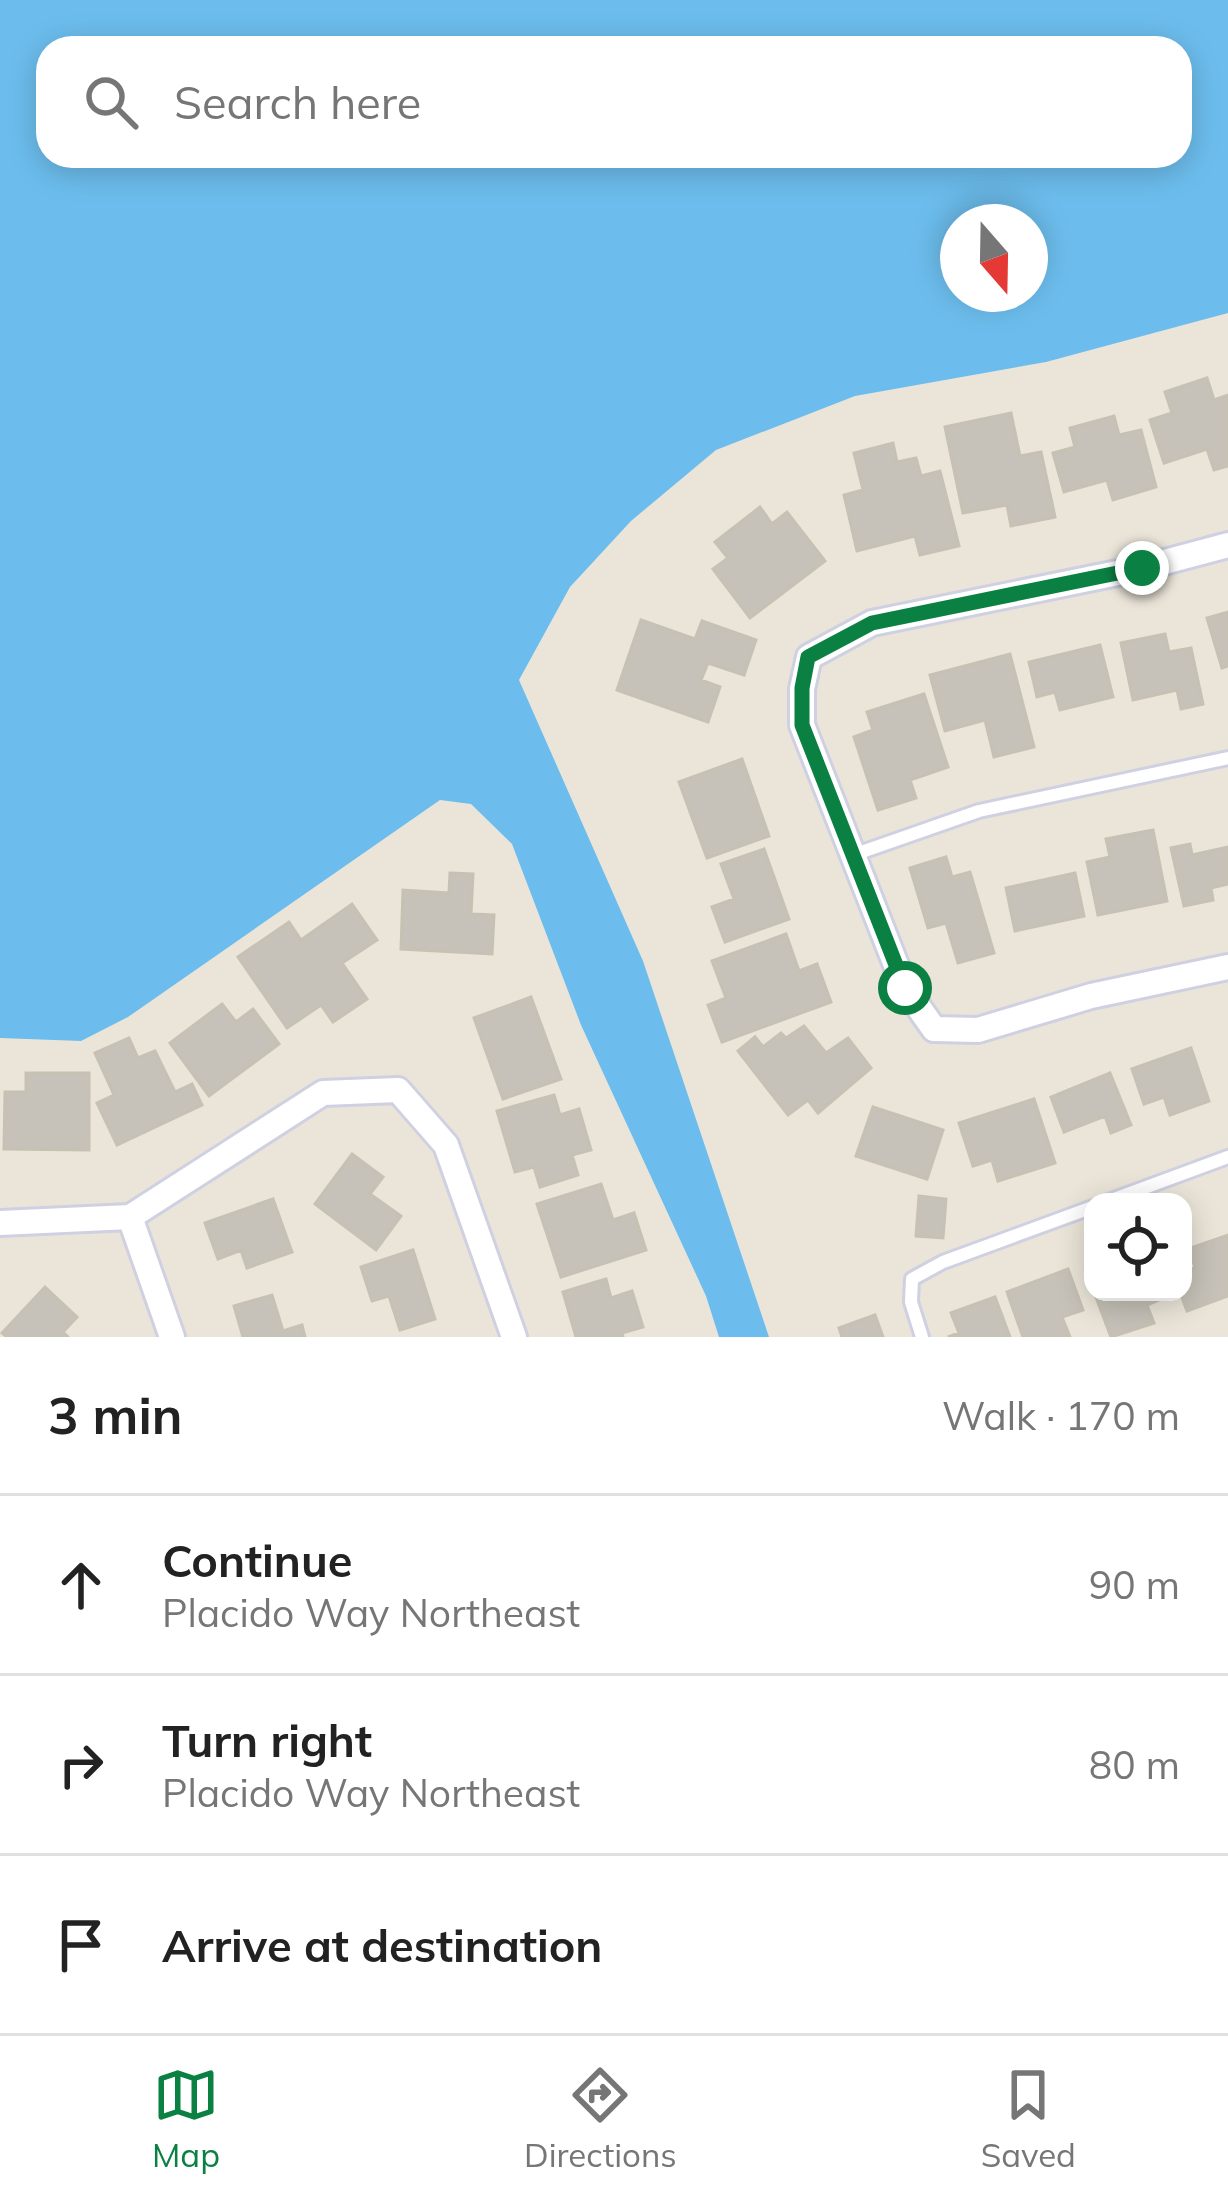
<!DOCTYPE html>
<meta charset="utf-8">
<style>
body{margin:0;font-family:Mulish,sans-serif;background:#f6f6f6;color:#222}
.controls{position:absolute;right:36px;bottom:36px;display:grid;overflow:hidden;border-radius:24px;box-shadow:0 6px 30px #0003}
.controls button{width:108px;height:108px;display:grid;place-items:center;padding:0;border:0;border-bottom:3px solid #e0e0e0;background:#fff;color:#222;font:60px sans-serif}
.compass{position:absolute;left:940px;top:204px;width:108px;height:108px;border-radius:50%;background:#fff;box-shadow:0 6px 30px #0003;rotate:160deg}
.stop{position:absolute;width:36px;height:36px;margin:-27px;border:9px solid #0b8043;border-radius:50%;background:#fff}
.stop.end{background:#0b8043;border-color:#fff;box-shadow:0 3px 12px #0008}
.list{margin:0;padding:0;list-style:none}
h2{display:flex;justify-content:space-between;align-items:center;height:156px;margin:0;padding:0 48px;font-size:51px}
h2 small{font-size:39px;font-weight:400;color:#767676}
.list li{display:grid;grid-template-columns:78px 1fr auto;gap:36px;align-items:center;box-sizing:border-box;height:180px;padding:0 48px;border-top:3px solid #e0e0e0}
.list b{display:block;font-size:45px;white-space:nowrap}
.list p{margin:0;font-size:39px;white-space:nowrap;color:#767676}
.list em{font-size:39px;font-style:normal;color:#767676}
.icon{flex:none;width:66px;height:66px;fill:none;stroke:currentColor;stroke-width:2;stroke-linecap:round;stroke-linejoin:round}
.map{position:relative;flex:none;width:1228px;height:1337px;overflow:hidden}
.search{position:absolute;background:#fff;box-shadow:0 6px 30px #0003;left:36px;right:36px;top:36px;height:132px;display:flex;align-items:center;gap:30px;box-sizing:border-box;padding:0 42px;border-radius:36px;color:#767676;font-size:45px}
.sheet{height:696px;background:#fff}
nav{display:flex;justify-content:space-around;align-items:center;box-sizing:border-box;height:168px;border-top:3px solid #e0e0e0;background:#fff;font-size:33px;color:#767676}
nav a{display:grid;justify-items:center;gap:6px}
nav .on{color:#0b8043}
.map>svg:first-child{display:block}
.water{fill:#6cbded;fill-rule:evenodd}
.building{fill:#c6c2b9;stroke:#c6c1b3;stroke-width:3}
.lines{fill:none;stroke-linecap:round;stroke-linejoin:round}
.lane-casing{stroke:#cfd0e1;stroke-width:18}
.street-casing{stroke:#cfd0e1;stroke-width:30}
.lane{stroke:#fff;stroke-width:12}
.street{stroke:#fff;stroke-width:24}
.route{stroke:#0b8043;stroke-width:15}
</style>
<div class="map">
<svg width="1228" height="1337" viewBox="0 0 1228 1337">
<rect width="100%" height="100%" fill="#ebe5d9"/>
<path class="water" d="M0,0H1228V313L1046,362L855,396L716,450L631,521L570,587L519,680L643,961L769,1337H719L706,1296L581,1025L512,844L471,804L440,800L128,1017L81,1041L0,1038ZM48,48H1180V156H48ZM958,222H1030V294H958Z"/>
<path class="building" d="M1207,378L1214,400L1228,395V466L1214,470L1207,449L1164,463L1150,420L1172,413L1165,392Z
M1011,413L1020,456L1041,452L1055,517L1011,526L1007,505L963,513L945,427Z
M1114,416L1119,435L1141,430L1156,487L1113,500L1107,480L1064,492L1053,453L1075,447L1070,428Z
M893,443L897,462L916,458L921,476L940,471L959,546L920,555L915,536L857,551L844,495L863,490L854,453Z
M760,507L772,524L787,512L825,561L750,618L713,569L728,558L715,542Z
M1228,612V666L1222,668L1207,618Z
M641,620L695,639L702,621L756,640L744,675L708,663L701,680L720,687L708,722L617,690Z
M1165,634L1169,652L1191,648L1203,704L1181,709L1177,690L1133,700L1121,643Z
M1100,645L1113,697L1060,710L1055,692L1037,697L1029,662Z
M1010,654L1034,747L994,757L985,720L945,731L930,675Z
M924,694L948,767L910,780L916,798L878,810L854,737L873,730L867,712Z
M742,759L769,836L707,858L679,782Z
M1153,830L1167,901L1098,915L1087,862L1110,857L1106,839Z
M1190,844L1192,855L1228,847V884L1211,888L1213,900L1184,906L1171,848Z
M764,849L789,919L725,942L712,907L734,899L721,864Z
M946,857L952,877L970,872L994,953L958,963L946,923L928,928L910,868Z
M450,873L473,874L471,914L494,915L492,954L401,949L403,890L449,893Z
M1075,873L1084,916L1015,931L1006,888Z
M352,904L377,940L342,963L367,999L333,1022L321,1005L287,1028L238,957L289,922L301,940Z
M786,934L799,971L817,964L831,1002L722,1042L708,1005L726,998L712,961Z
M531,997L561,1079L503,1099L474,1018Z
M222,1004L236,1022L253,1009L279,1044L209,1096L170,1043Z
M804,1026L826,1053L848,1038L871,1068L818,1113L808,1100L788,1115L738,1051L755,1037L763,1047L781,1033L786,1038Z
M129,1038L138,1058L155,1051L175,1092L192,1084L202,1105L117,1145L97,1103L114,1095L95,1053Z
M1191,1048L1209,1101L1170,1115L1164,1097L1144,1104L1132,1069Z
M26,1073H89V1150L4,1149L5,1092H26Z
M1110,1073L1131,1125L1111,1133L1105,1116L1064,1132L1051,1097Z
M554,1095L560,1115L579,1109L591,1150L572,1155L578,1175L540,1187L534,1167L515,1172L497,1111Z
M1034,1099L1055,1163L998,1181L992,1160L973,1166L959,1123Z
M873,1107L943,1130L927,1179L856,1156Z
M352,1154L383,1177L370,1194L401,1216L376,1250L315,1204Z
M601,1184L613,1220L634,1213L646,1250L561,1277L537,1204Z
M919,1196L946,1199L943,1238L916,1236Z
M273,1199L292,1252L247,1268L241,1250L218,1259L205,1223Z
M1228,1235V1296L1187,1311L1180,1292H1183V1272L1195,1267L1188,1249Z
M413,1250L435,1319L400,1330L389,1296L372,1301L361,1267Z
M1068,1269L1083,1310L1062,1317L1070,1337H1023L1007,1292Z
M606,1279L611,1298L632,1291L643,1327L622,1333L623,1337H576L563,1292Z
M45,1287L77,1317L63,1332L68,1337H7L2,1333Z
M1094,1292H1166L1168,1296L1147,1305L1154,1323L1111,1337Z
M272,1295L283,1331L302,1325L305,1337H243L234,1306Z
M995,1297L1010,1337H948L959,1333L951,1313Z
M875,1315L883,1337H842L839,1328Z"/>
<g class="lines">
<g class="lane-casing">
<path id="lane" d="M853,855L979,811L1228,758
M1106,1202L1228,1157
M922,1337L911,1302L912,1279L943,1262L1093,1207"/>
</g>
<g class="street-casing">
<path id="street" d="M1228,545L1142,568L872,623L809,657L802,689V725L905,988L934,1029L978,1030L1091,996L1228,967
M130,1217L172,1337
M0,1223L130,1217L323,1093L398,1090L446,1145L514,1337"/>
</g>
<use href="#lane" class="lane"/>
<use href="#street" class="street"/>
</g>
<g class="lines">
<path class="route" d="M905,988L802,725V688L808,657L872,623L1142,568"/>
</g>
</svg>
<div class="controls">
<button><svg class="icon" aria-label="locate" viewBox="0 0 24 24"><circle cx="12" cy="12" r="6"/><path d="M12 2v4M12 18v4M2 12h4M18 12h4"/></svg></button>
</div>
<svg class="compass" viewBox="-18 -18 36 36"><path d="M0-13l5 13h-10z" fill="#e53935"/><path d="M0 13l5-13h-10z" fill="#767676"/></svg>
<div class="stop" style="left:905px;top:988px"></div>
<div class="stop end" style="left:1142px;top:568px"></div>
<div class="search"><svg class="icon" aria-label="search" viewBox="0 0 24 24"><circle cx="10" cy="10" r="6"/><path d="M15 15l6 6"/></svg>Search here</div>
</div>
<section class="sheet">
<h2>3 min<small>Walk · 170 m</small></h2>
<ul class="list">
<li><svg class="icon" aria-label="ahead" viewBox="0 0 24 24"><path d="M12 20V5M6 11l6-6 6 6"/></svg><div><b>Continue</b><p>Placido Way Northeast</p></div><em>90 m</em></li>
<li><svg class="icon" aria-label="right" viewBox="0 0 24 24"><path d="M7 20v-9h11M14 6l5 5-5 5"/></svg><div><b>Turn right</b><p>Placido Way Northeast</p></div><em>80 m</em></li>
<li><svg class="icon" aria-label="arrive" viewBox="0 0 24 24"><path d="M6 21V4h12l-3 4 3 4H6"/></svg><div><b>Arrive at destination</b></div></li>
</ul>
</section>
<nav>
<a class="on"><svg class="icon" aria-label="map" viewBox="0 0 24 24"><path d="M3 6l6-2 6 2 6-2v14l-6 2-6-2-6 2zM9 4v14M15 6v14"/></svg>Map</a>
<a><svg class="icon" aria-label="directions" viewBox="0 0 24 24"><path d="M12 3l9 9-9 9-9-9zM9 14v-3h6M13 9l2 2-2 2"/></svg>Directions</a>
<a><svg class="icon" aria-label="saved" viewBox="0 0 24 24"><path d="M7 4h10v16l-5-4-5 4z"/></svg>Saved</a>
</nav>
